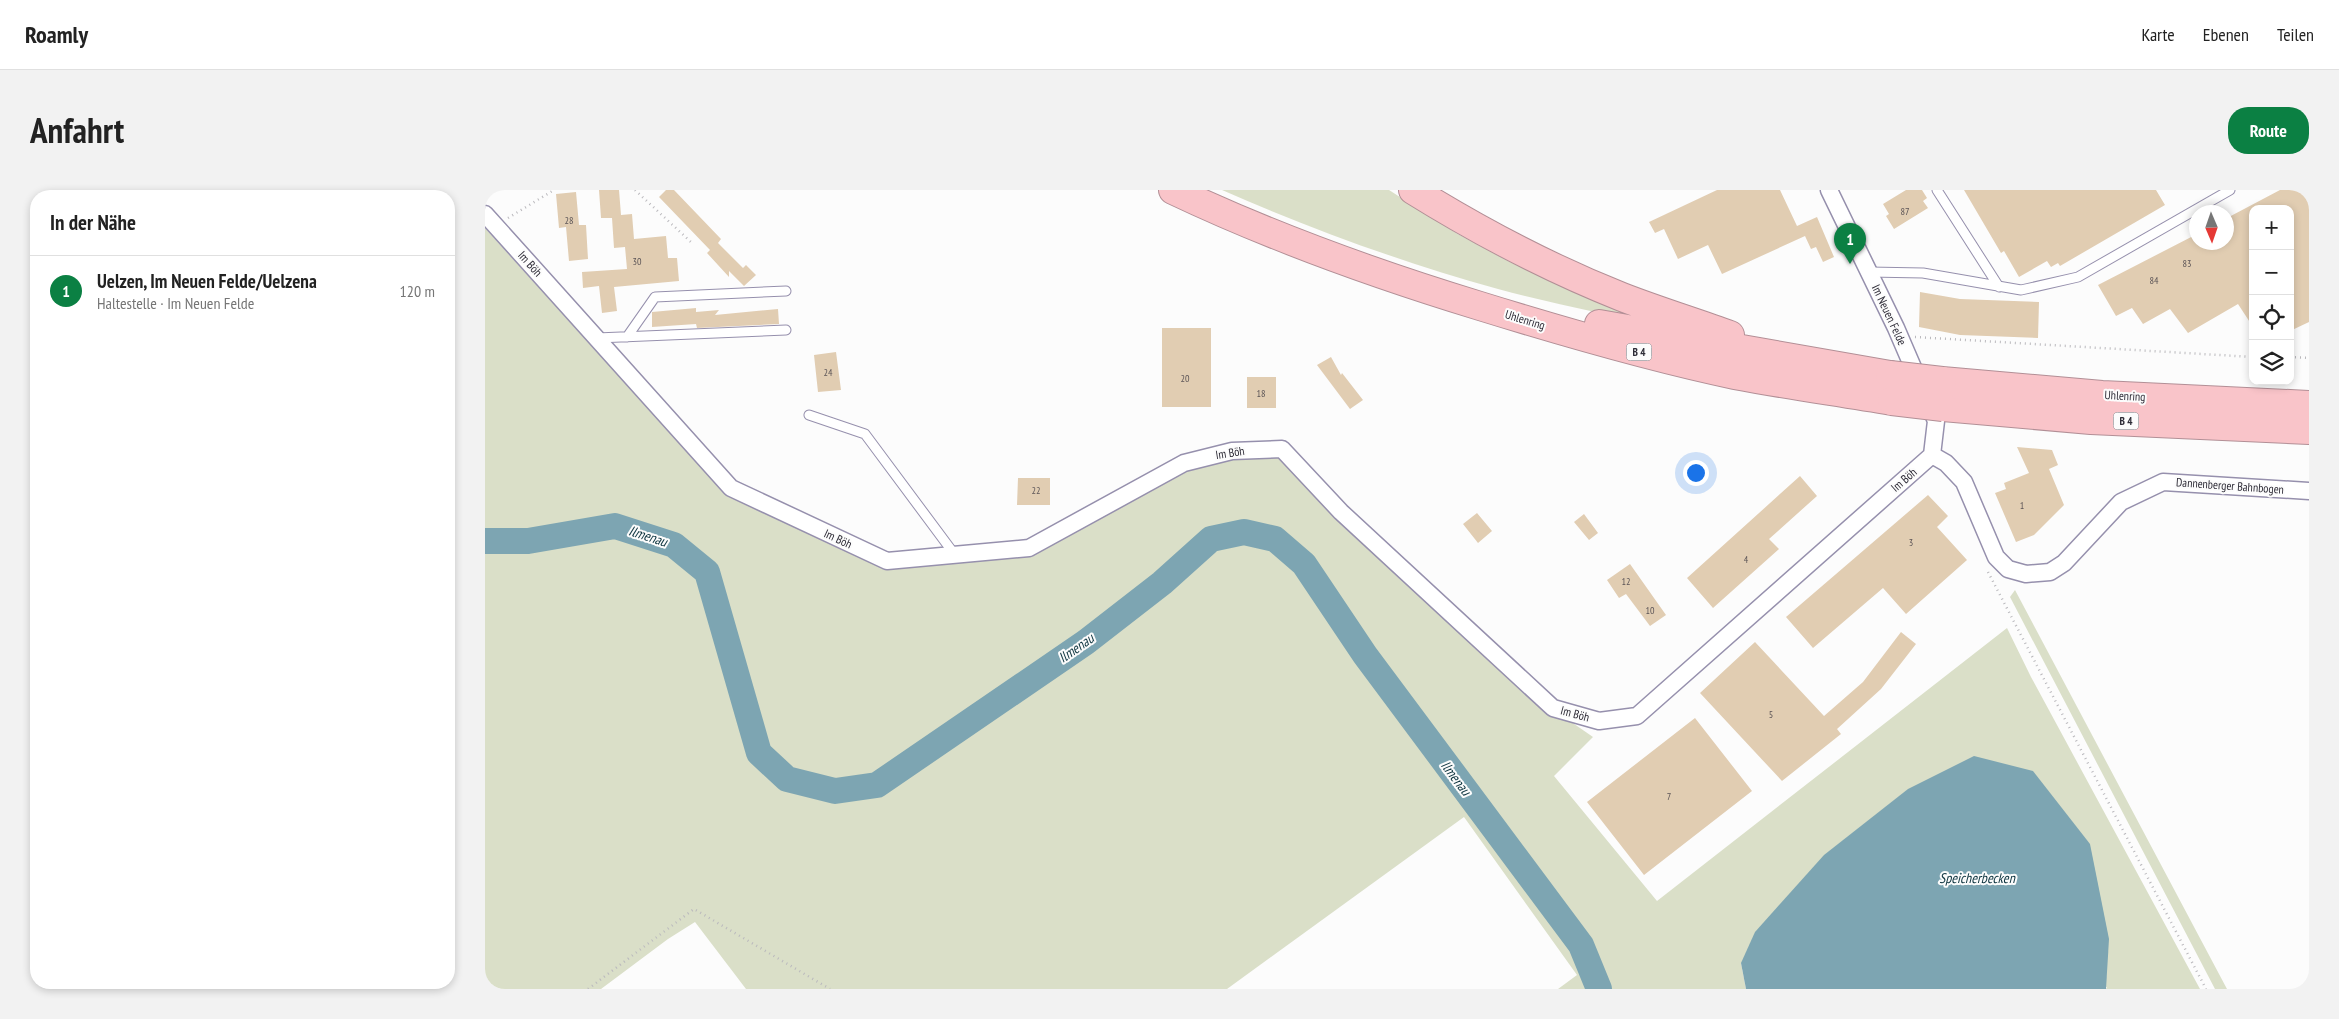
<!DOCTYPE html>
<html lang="de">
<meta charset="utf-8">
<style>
body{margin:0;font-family:"PT Sans Narrow",sans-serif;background:#f2f2f2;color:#222}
.controls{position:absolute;right:15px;top:15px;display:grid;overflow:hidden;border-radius:10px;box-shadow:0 2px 8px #0003}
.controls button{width:45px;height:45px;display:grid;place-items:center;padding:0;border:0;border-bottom:1px solid #e0e0e0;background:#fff;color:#222;font:25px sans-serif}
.compass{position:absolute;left:1704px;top:15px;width:45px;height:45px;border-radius:50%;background:#fff;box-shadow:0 2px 8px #0003;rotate:178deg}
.you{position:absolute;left:1210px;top:282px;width:18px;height:18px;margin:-12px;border:4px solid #fff;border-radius:50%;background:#1a73e8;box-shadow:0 0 0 8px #1a73e833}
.badge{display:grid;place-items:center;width:32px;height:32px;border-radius:50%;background:#0b8043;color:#fff;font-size:16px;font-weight:700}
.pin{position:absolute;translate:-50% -41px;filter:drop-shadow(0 1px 2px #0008)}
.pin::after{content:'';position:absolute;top:26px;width:18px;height:15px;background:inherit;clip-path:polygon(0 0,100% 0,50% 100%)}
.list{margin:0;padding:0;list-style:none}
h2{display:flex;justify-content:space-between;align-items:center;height:65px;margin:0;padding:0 20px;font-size:21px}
h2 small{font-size:16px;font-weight:400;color:#767676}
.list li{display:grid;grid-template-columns:32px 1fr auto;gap:15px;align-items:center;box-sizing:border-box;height:70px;padding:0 20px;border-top:1px solid #e0e0e0}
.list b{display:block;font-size:19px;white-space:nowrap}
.list p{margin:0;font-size:16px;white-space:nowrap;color:#767676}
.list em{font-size:16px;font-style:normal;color:#767676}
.icon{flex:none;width:28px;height:28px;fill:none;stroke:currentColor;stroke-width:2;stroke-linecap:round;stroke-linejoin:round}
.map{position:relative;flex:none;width:1824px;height:799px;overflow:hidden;border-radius:20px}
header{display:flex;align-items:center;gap:30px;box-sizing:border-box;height:70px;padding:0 25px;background:#fff;border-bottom:1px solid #e0e0e0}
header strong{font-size:24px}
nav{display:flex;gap:28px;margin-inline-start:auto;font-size:18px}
.intro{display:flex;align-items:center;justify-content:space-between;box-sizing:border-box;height:120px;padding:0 30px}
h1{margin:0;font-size:35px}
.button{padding:12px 22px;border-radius:20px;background:#0b8043;color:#fff;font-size:18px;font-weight:700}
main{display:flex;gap:30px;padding:0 30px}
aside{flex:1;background:#fff;border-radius:20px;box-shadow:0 2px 8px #0003}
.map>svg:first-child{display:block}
.green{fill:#dadfc8}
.water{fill:#7da5b2}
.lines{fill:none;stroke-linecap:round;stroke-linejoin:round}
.river{stroke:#7da5b2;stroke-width:26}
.building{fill:#e1cdb2}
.lane-casing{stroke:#9690ad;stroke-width:11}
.street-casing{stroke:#9690ad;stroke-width:19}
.highway-casing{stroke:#b28f96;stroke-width:30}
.path{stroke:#bab9bd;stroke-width:2.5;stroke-dasharray:1 4;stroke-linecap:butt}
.lane{stroke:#fff;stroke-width:9}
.street{stroke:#fff;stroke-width:16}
.highway{stroke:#f9c4c9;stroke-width:28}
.highway-bridge-casing{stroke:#b28f96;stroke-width:30;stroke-linecap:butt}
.highway-bridge{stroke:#f9c4c9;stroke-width:28}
.labels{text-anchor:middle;stroke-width:4;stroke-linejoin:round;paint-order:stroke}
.number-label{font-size:10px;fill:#5b5456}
.shield{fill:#fcfcfc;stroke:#6c6a72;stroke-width:1}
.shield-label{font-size:11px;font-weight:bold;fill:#2e2c37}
.street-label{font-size:12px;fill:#2e2c37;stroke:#fcfcfc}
.water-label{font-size:14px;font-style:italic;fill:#0d343f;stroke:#fcfcfc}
</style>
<header>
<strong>Roamly</strong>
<nav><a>Karte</a><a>Ebenen</a><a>Teilen</a></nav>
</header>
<div class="intro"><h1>Anfahrt</h1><a class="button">Route</a></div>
<main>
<aside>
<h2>In der Nähe<small></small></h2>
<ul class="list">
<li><span class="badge">1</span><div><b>Uelzen, Im Neuen Felde/Uelzena</b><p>Haltestelle · Im Neuen Felde</p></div><em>120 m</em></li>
</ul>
</aside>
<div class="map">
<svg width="1824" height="799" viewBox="0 0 1824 799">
<rect width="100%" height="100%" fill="#fcfcfc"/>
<path class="green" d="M737,0H904L971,43L1025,72L1100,106L1183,138C1127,125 1069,114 1013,99C919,73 826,39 737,0Z
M0,38L237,300L404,377L546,362L699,281L746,269L793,266L1053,509L1108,547L1069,586L1172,711L1522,438L1546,487L1715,799H1621L1622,797L1256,773L1261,799H1073L1092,785L979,627L742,799H261L210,732L183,749L116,799H0Z
M1530,400L1742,799H1730L1525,407Z"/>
<path class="water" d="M1489,566L1548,581L1605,654L1624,749L1621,799H1261L1256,773L1270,742L1339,665L1423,599Z"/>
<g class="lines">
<path class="river" d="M0,351H43L130,336L189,355L222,382L274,563L302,589L350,601L392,595L601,452L677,393L726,349L759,342L790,349L819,374L880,465L1096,755L1114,799"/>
</g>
<path class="building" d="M114,0H134L136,25L147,24L149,49L181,46L183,68H192L194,91L129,97L132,121L117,123L114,96L98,98L97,82L142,79L140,57L129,58L127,28H116Z
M181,0H189L236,49L233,53L258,78L261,75L271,85L259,96L244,81V87L222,63L225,60L174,7Z
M1232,0H1295L1312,36L1332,27L1349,67L1338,72L1331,57L1326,59L1320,46L1237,84L1223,55L1193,69L1179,39L1170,43L1164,32Z
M1421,0H1437L1442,8L1438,11L1443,18L1409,39L1401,26L1404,24L1398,14Z
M1479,0H1671L1680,15L1575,76L1573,73L1566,77L1562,71L1534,87L1519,61L1516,63Z
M1795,0H1824V132L1805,141V19H1768V137L1753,114L1703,143L1685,119L1658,134L1647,118L1631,126L1613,95L1712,44V52H1742V28Z
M91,2L94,35H101L103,69L84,71L81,37L74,38L71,4Z
M1435,102L1475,109L1554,112L1553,148L1475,145L1434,137Z
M211,118V122L234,120L230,125L293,119L294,134L212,138L211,134L167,137V122Z
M677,138H726V217H677Z
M351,162L356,200L333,202L329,165Z
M846,167L856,185L857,183L878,210L865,219L832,175Z
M762,187H791V218H762Z
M1532,257L1567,260L1573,275L1564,279L1579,315L1549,345L1531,352L1510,303L1521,299L1519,293L1544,283Z
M1315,286L1332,306L1284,349L1294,359L1228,418L1202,388Z
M533,288H565V315H532Z
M1443,305L1463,326L1452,337L1482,370L1421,424L1398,398L1328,458L1301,427Z
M992,323L1007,341L993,353L978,334Z
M1099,324L1113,343L1104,350L1089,332Z
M1145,374L1181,425L1165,436L1141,404L1134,408L1122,390Z
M1416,442L1431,454L1396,499L1352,539L1356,544L1297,591L1215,503L1270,452L1339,526L1378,492Z
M1210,528L1267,601L1159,685L1102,612Z"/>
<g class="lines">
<g class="lane-casing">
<path id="lane" d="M1452,0L1514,97
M1384,82L1438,83L1536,100L1593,87L1745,0
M142,147L170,107L301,101
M112,148L301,140
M324,225L380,244L470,365"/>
</g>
<g class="street-casing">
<path id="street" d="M1344,0L1411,138L1451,231L1447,265L1461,273L1479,292L1511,367L1523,379L1541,384L1565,382L1579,373L1636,312L1678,292L1824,301
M0,24L246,298L402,371L544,358L699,273L747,261L797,259L856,322L1068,518L1114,531L1152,526L1447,265"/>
</g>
<g class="highway-casing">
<path id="highway" d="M688,0C787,47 890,84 995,116C1079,142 1164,167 1250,185C1302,195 1355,202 1407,211
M928,0C994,41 1064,78 1137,107C1173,121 1209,132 1245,145
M1114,134L1405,185
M1457,191L1617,205L1824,215
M1458,217L1606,230L1824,240"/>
</g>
<path class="path" d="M150,0L207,53
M23,28L69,0
M1430,147L1768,167
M1805,167L1824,168
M1503,382L1721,799
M103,799L209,719L345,799"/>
<use href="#lane" class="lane"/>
<use href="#street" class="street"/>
<use href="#highway" class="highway"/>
<g class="highway-bridge-casing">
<path id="highway-bridge" d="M1405,185L1457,191
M1407,211L1458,217"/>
</g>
<use href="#highway-bridge" class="highway-bridge"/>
</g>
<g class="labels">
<g class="number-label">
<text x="1420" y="25">87</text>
<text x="84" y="34">28</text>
<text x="152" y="75">30</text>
<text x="1702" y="77">83</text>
<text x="1669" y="94">84</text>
<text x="343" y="186">24</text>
<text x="700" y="192">20</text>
<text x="776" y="207">18</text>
<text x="551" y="304">22</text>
<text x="1537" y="319">1</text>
<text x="1426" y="356">3</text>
<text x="1261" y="373">4</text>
<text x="1141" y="395">12</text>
<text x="1165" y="424">10</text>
<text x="1286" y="528">5</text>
<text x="1184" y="610">7</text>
</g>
<g class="shield">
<rect x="1141.5" y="153.5" width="25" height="17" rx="4"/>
<rect x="1628.5" y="222.5" width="25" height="17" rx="4"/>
</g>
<g class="shield-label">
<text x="1154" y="166">B 4</text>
<text x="1641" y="235">B 4</text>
</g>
<g class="street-label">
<text transform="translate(45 74) rotate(48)" y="4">Im Böh</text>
<text transform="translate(1404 125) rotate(65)" y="4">Im Neuen Felde</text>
<text transform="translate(1040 130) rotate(17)" y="4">Uhlenring</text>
<text transform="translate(1640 206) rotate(3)" y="4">Uhlenring</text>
<text transform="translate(745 263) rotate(-9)" y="4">Im Böh</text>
<text transform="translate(1419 290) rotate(-41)" y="4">Im Böh</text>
<text transform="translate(1745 296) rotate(4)" y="4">Dannenberger Bahnbogen</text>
<text transform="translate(353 349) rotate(25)" y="4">Im Böh</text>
<text transform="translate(1090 524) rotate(15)" y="4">Im Böh</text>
</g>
<g class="water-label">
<text transform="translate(163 346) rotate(18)" y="5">Ilmenau</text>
<text transform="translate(591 458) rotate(-35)" y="5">Ilmenau</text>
<text transform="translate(971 588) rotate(53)" y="5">Ilmenau</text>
<text x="1492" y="693">Speicherbecken</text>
</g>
</g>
</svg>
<div class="controls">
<button>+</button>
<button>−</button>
<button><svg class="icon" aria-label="locate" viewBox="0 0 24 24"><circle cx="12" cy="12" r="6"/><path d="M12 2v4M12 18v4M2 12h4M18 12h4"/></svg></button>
<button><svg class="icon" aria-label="layers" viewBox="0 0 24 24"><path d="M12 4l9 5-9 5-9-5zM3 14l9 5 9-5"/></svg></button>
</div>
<svg class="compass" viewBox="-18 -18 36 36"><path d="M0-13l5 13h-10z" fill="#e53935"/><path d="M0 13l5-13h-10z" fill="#767676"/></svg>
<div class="you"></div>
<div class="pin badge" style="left:1365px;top:74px">1</div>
</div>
</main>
